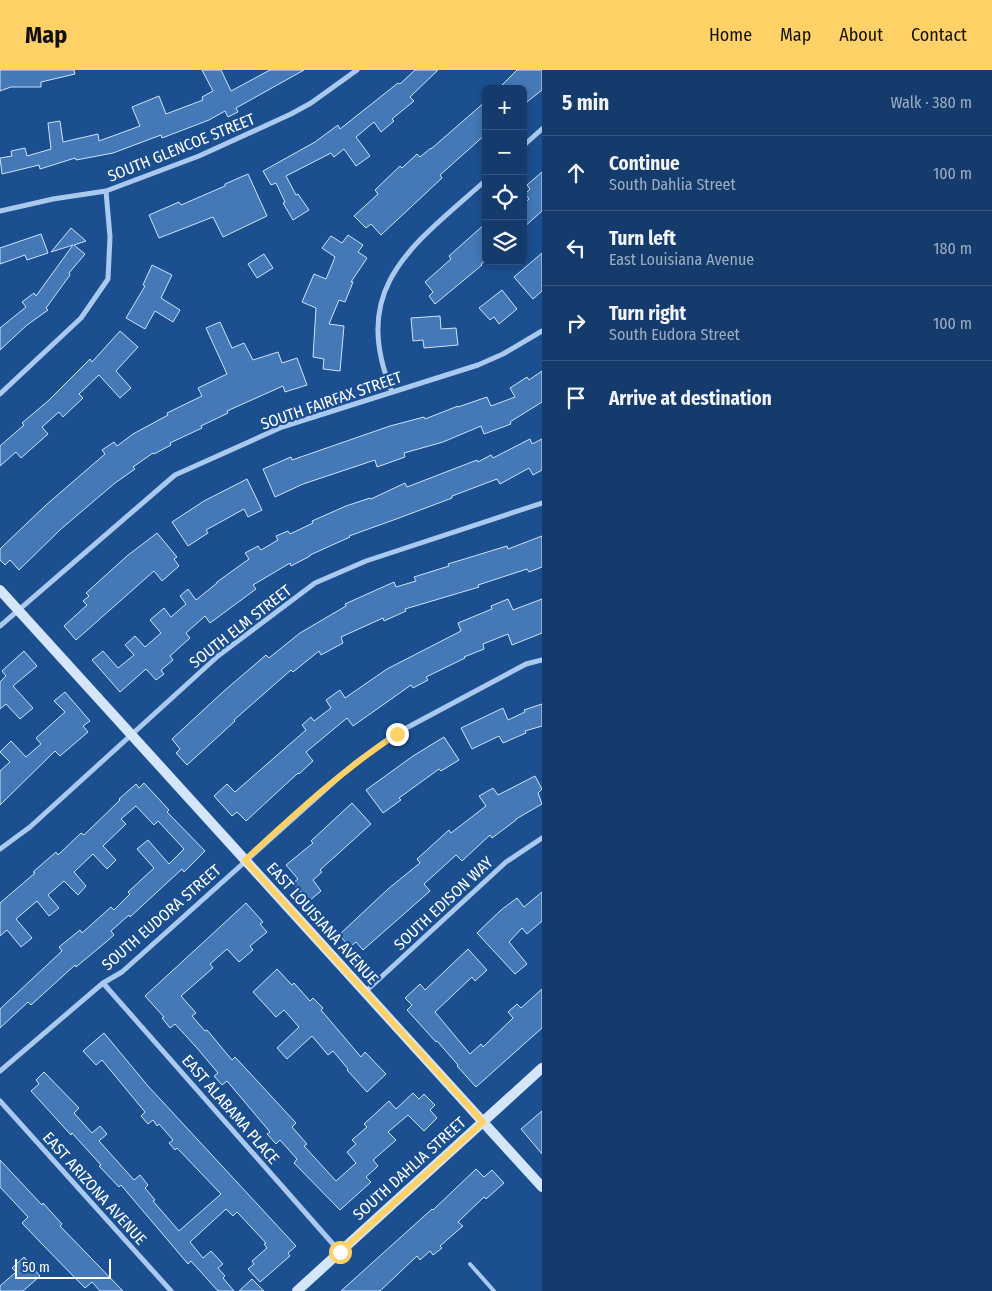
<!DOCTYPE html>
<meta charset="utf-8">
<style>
body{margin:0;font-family:"Fira Sans Condensed",sans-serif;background:#1d4271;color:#f1f3f6}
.controls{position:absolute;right:15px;top:15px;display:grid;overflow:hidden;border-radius:8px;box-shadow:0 2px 8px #0003}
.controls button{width:45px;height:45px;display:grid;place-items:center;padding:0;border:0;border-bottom:1px solid #33557e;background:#143b6b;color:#f1f3f6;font:25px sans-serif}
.scale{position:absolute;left:15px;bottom:12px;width:96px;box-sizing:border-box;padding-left:5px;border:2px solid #fff;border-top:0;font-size:14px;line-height:18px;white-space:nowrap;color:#fff;-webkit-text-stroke:4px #1b4f8f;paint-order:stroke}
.stop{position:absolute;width:15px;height:15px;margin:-11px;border:4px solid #ffd166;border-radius:50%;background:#fff}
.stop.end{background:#ffd166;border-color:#fff;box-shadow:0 1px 5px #0008}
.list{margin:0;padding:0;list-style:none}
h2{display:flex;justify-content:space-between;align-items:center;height:65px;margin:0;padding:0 20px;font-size:21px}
h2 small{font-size:16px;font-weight:400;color:#9dadc1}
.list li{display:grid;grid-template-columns:32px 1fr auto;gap:15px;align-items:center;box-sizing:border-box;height:75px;padding:0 20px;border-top:1px solid #33557e}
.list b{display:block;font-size:19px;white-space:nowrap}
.list p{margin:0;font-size:16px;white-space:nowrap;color:#9dadc1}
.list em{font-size:16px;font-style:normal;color:#9dadc1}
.icon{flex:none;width:28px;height:28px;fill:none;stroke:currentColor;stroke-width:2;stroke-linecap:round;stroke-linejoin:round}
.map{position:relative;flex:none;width:542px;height:1221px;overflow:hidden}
header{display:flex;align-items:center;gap:30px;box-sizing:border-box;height:70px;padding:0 25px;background:#ffd166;color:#111}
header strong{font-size:24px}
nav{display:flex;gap:28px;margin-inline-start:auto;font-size:18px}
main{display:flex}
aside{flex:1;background:#143b6b}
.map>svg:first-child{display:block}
.building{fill:#4478b7;stroke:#cfe3fa}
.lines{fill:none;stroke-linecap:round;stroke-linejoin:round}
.lane{stroke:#a9c9ee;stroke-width:4}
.street{stroke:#a9c9ee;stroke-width:5}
.secondary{stroke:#d6e6fa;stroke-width:10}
.route{stroke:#ffd166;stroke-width:6}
.labels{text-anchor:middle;stroke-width:4.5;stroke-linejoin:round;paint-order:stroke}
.street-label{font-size:16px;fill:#fff;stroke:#1b4f8f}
</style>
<header>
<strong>Map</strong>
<nav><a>Home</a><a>Map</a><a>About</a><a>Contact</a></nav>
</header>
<main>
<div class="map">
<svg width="542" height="1221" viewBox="0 0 542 1221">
<rect width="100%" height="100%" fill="#1b4f8f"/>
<path class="building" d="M0,0H74L75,4L41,12V17H11L0,21Z
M202,0H221L231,21L270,0H304L236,38L238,42L228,47L225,41L209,50L162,68L161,65L113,83L76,90L75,88L40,99L39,95L2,104L0,88L12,86L11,81L25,78L27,86L51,79L48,53L60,51L63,72L98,64L99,71L140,56L132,37L159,26L166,44L203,30L202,27L213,21Z
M415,0H438L410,27L414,31L392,49L394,51L381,62L374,52L356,67L370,86L356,96L344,79L334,87L331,83L286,106L296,125L298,124L309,140L293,150L283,133L285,132L276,113L271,115L263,101L315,72L338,55L340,59L398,13L400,14Z
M517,0H542V20L523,35V19H498Z
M486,31V64L440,105L442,108L381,165L371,154L366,158L354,146L378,124L375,120L400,96L402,98L417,84L420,87L431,78V79Z
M542,102V141L523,158V134L529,129L525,124L530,119L527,115Z
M248,104L267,146L223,167L213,147L159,168L149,145L179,132L181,135L225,116V114Z
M486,153V190L481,194L482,195L435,234L429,226L433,222L425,212L451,189L449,186Z
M71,158L86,171L74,175L85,184L69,203L70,205L46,238L48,240L27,255L0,280V258L26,237L22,232L34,223L36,226L73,175L51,182Z
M41,164L48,183L27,190L25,185L0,194V178Z
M348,165L363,175L358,182L367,188L351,212H353L345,232L339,230L329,254L344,256L340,301L323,299L324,289L313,287L316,238L302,232L314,204L326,209L335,187L322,178L331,166L342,173Z
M542,183V221L533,229L514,207Z
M264,184L273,198L257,208L248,194Z
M152,195L172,205L161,228L180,240L173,252L155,241L145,259L126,248L145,216L143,215Z
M502,220L517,239L499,254L494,247L490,250L479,238Z
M440,246L441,259L456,258L458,275L424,278L423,270L413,271L411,248Z
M220,252L232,278L244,273L253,290L278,282L282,293L297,288L307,315L285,322L283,316L227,341L228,343L201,356L202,358L170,373L171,375L154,384L153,383L133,397L135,399L115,413L61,459L19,500L10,490L5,495L0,490V479L46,435L105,384L102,380L114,372L117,376L133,364L168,345L167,343L202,326L198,318L227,304L206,258Z
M120,261L138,277L116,301L131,318L120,328L99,305L79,324L83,328L63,347L59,342L42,357L48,364L21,388L16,382L0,396V376L24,355L22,353L48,331L90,289L92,292Z
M542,301V332L510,352L511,354L484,364L481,356L443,372L404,383L405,387L377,397L375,390L303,414L275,427L263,399L291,387L292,390L390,356L424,347L425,349L458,336V337L487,327L491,336L515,327L510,318L527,307L529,310Z
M530,369L532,374L542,369V400L533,405L529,398L500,414L497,409L452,426V428L399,448L349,466L350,467L310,485V486L291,496L290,493L253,515L256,519L210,553L205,546L186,563L190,568L170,586L173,590L161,600L164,604L156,610L146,599L120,622L92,590L103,581L118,598L134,585L125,575L135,566L145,577L161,563L150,550L164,538L171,547L186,534L180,526L188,519L196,530L217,513V512L249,489L245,483L258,476L261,480L278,470L276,466L288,461L290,464L313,453L312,451L346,436L370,428L371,429L405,413L407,417L477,390L478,392L491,385L493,388Z
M247,409L262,440L248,447L244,439L206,460L208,463L188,476L172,452L204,431Z
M157,463L177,487L174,489L179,496L162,511L154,501L76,570L64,556L87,535L83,531L89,526L86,523L127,486Z
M542,466V497L529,502L527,499L478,515L479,517L405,539L406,541L384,551L383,548L341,567L343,573L321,585L319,581L293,602L291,600L234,650L235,651L187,695L176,683L180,679L172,669L224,621L266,585L269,588L300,563L346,536L345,534L394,512L396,517L416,511L414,507L449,496L448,494L507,476L508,479Z
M508,529L513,540L542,529V563L512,575L508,564L483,574L484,579L464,587L465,588L426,607L428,610L413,618L411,615L353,656L347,648L306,682L313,691L299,704L298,703L246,751L237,742L232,746L214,726L227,714L235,722L306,660L302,655L311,647L314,651L331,638L326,630L340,620L345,628L387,599L461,561L458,553L492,539L491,536Z
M24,581L37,596L13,616L33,638L20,649L6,634L0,639V612L6,606L2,601Z
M65,622L90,651L83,656L88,662L60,686L55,681L0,735V701L10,692L0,682L11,671L26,687L41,674L36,668L65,642L54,631Z
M542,634V656L525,661L526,663L503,673L499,666L472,679L461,658L503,638L508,650L525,642L524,640Z
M444,667L459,690L441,701L439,699L399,728L401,730L383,743L366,720L413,686Z
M535,706L542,719L538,723L542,734L516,749V750L492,768L490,765L462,791L456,785L424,814L430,821L363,880L356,872L350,877L339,865L388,819L420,793L417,789L439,769L449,760L451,763L486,736L479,726L493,718L498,725Z
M144,713L169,740L167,742L205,781L184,802L182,799L130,847L129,845L111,861L114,865L106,872L76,897L75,895L31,935L28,932L0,958V939L62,881L59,877L80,860L82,863L111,837L114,840L130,824L128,822L154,798L137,779L148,770L169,794L184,779L158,751L154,755L136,736L121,749L126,754L103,776L116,790L107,799L93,784L74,802L86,816L78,825L64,811L48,825L59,838L49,846L37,831L16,849L32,868L21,877L7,860L0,866V833L35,803L33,802L56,782L58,785L81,763L84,765L120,730L119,729L136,714L139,718Z
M352,733L371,754L320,800L322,802L313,810L321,821L309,831L293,813L298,809L286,795L313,773L311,771Z
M542,822V851L527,864L522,858L509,872L527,894L515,904L477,863L501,840L517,828L524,837Z
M246,833L263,852L260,854L267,862L250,876L253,880L239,892L227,879L210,894L213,898L181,926L196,943L192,946L205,961L207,960L232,990L235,987L296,1053L292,1057L307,1074L304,1076L336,1111L356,1093L347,1082L356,1074L352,1070L367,1057L364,1054L389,1031L396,1039L413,1023L419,1029L424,1024L435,1035L430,1040L437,1048L424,1061L408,1045L388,1062L396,1070L373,1090L378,1096L366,1107L371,1112L340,1140L294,1093L297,1089L280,1070L276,1074L267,1064L270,1062L227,1011L222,1015L214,1006L218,1003L197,978L175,954L170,958L162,948L164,947L145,926Z
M468,879L487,900L475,911L472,907L435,942L470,984L481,974L483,977L513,948L508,942L517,934L521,938L542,919V958L476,1017L457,996L458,995L437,971L436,972L407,940L412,935L405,928L420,914L425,920Z
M277,899L292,915L294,913L310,931L313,928L323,938L321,940L361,987L365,982L386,1004L367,1022L347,1000L348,999L333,981L328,985L312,966L287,989L277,978L299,957L284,940L276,947L253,922Z
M104,963L148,1016L296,1176L288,1183L290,1186L260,1212L248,1199L254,1194L252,1191L267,1178L264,1174L266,1173L237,1142L233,1146L226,1139L190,1172L203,1188L211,1181L223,1194L218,1198L225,1206L223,1208L234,1221H218L191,1191L188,1194L121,1115L119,1117L99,1096L101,1095L72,1063L71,1065L31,1021L39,1014L36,1010L44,1002L79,1038L74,1043L92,1063L100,1056L107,1064L99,1071L134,1110L140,1105L148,1115L145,1118L155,1130L153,1131L179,1161L221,1124L177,1078L175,1080L169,1073L173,1070L159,1054L157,1056L153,1050L148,1054L141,1046L145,1042L102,990L96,995L83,981Z
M542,1041V1084L521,1059Z
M0,1090L42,1135L43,1133L62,1154L60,1156L123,1221H100L92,1212L85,1218L41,1173L22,1153L28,1147L0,1117Z
M476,1099L484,1107L492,1100L504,1113L486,1129L484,1127L458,1152L463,1156L440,1176L442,1178L433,1185L430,1181L420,1190L417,1186L380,1221H341L432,1139L433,1140Z
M24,1187L40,1206L23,1221H0V1216L16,1202L12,1198Z
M252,1209L264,1221H239Z"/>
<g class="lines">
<path class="lane" d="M470,1194L494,1221"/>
<path class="street" d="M523,76L542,59
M0,141L53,129L106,121L199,86L291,44L311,33L357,0
M392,322C348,215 415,174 486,110
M0,324L81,248L108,209L110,167L106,121
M0,556L175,405L282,357L478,295L503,284L542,261
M0,779L30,757L218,586L315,513L366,491L542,433
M103,913L340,1182
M365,922L506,792L542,768
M0,1001L103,913L122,902L354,694L397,663L526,594L542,590
M0,1031L171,1221"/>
<path class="secondary" d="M0,520L542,1117
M297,1221L542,998"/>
</g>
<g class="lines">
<path class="route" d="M340,1182L483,1052L245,790C294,745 342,700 397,664"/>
</g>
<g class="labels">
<g class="street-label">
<text transform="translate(181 77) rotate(-22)" y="6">SOUTH GLENCOE STREET</text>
<text transform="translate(331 330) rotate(-19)" y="6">SOUTH FAIRFAX STREET</text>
<text transform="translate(240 556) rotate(-38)" y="6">SOUTH ELM STREET</text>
<text transform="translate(443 833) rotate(-43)" y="6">SOUTH EDISON WAY</text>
<text transform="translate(161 847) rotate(-41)" y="6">SOUTH EUDORA STREET</text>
<text transform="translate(323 853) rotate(48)" y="6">EAST LOUISIANA AVENUE</text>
<text transform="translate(231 1039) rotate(49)" y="6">EAST ALABAMA PLACE</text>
<text transform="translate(409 1098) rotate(-42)" y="6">SOUTH DAHLIA STREET</text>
<text transform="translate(95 1118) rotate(48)" y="6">EAST ARIZONA AVENUE</text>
</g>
</g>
</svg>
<div class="controls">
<button>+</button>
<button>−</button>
<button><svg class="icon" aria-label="locate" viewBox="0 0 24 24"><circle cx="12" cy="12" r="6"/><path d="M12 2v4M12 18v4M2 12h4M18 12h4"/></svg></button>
<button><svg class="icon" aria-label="layers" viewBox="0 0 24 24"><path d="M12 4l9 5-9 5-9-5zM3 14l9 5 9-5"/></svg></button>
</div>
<div class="scale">50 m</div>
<div class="stop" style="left:340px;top:1182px"></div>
<div class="stop end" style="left:397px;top:664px"></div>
</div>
<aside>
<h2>5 min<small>Walk · 380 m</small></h2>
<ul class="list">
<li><svg class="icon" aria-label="ahead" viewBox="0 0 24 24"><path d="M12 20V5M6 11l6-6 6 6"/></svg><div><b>Continue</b><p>South Dahlia Street</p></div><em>100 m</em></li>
<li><svg class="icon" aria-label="left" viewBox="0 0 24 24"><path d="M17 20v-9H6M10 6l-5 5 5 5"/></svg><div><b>Turn left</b><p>East Louisiana Avenue</p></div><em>180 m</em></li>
<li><svg class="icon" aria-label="right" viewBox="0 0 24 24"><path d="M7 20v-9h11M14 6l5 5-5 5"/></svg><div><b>Turn right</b><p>South Eudora Street</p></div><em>100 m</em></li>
<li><svg class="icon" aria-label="arrive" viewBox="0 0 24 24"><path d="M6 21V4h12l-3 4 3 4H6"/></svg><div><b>Arrive at destination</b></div></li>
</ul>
</aside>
</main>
